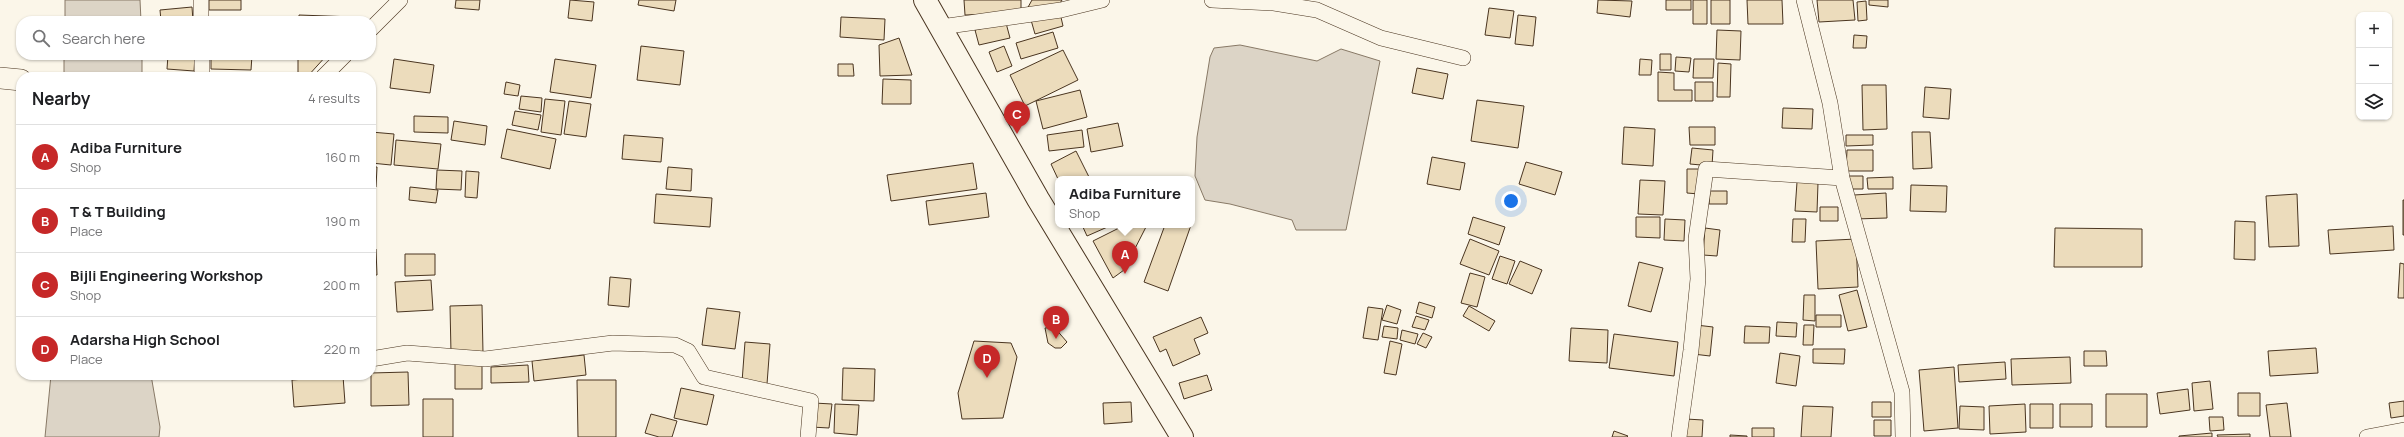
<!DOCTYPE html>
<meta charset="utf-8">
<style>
body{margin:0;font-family:Manrope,sans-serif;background:#f6f6f6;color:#202124}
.controls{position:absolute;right:12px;top:12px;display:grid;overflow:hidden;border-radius:8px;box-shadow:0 1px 3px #0004}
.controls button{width:36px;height:36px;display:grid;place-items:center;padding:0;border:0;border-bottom:1px solid #e0e0e0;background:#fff;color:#202124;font:20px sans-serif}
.you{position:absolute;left:1511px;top:201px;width:14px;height:14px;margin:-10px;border:3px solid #fff;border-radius:50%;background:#1a73e8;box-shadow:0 0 0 6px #1a73e833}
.badge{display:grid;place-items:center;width:26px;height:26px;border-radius:50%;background:#c62828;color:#fff;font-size:13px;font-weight:700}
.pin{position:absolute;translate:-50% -33px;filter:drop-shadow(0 1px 2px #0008)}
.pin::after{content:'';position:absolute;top:21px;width:14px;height:12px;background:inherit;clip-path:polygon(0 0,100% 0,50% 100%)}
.popup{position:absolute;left:1055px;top:176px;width:140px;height:52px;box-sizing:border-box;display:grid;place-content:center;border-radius:8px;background:#fff;filter:drop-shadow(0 1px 3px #0005);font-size:13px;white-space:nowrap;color:#757577}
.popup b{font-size:15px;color:#202124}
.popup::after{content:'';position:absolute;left:50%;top:100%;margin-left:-8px;border:8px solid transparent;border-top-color:#fff}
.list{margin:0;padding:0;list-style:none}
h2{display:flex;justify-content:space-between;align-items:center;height:52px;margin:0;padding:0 16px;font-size:17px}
h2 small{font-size:13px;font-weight:400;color:#757577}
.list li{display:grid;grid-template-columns:26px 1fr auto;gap:12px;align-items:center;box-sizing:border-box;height:64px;padding:0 16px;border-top:1px solid #e0e0e0}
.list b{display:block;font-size:15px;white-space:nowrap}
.list p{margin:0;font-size:13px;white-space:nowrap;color:#757577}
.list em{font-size:13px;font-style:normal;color:#757577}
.icon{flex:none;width:22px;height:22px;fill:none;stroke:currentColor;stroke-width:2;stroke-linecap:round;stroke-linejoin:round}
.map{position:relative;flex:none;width:2404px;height:437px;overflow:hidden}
.search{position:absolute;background:#fff;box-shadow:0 1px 3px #0004;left:16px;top:16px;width:360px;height:44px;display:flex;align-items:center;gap:10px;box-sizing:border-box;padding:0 14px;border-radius:16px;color:#757577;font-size:15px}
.panel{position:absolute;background:#fff;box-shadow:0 1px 3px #0004;left:16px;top:72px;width:360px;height:308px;border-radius:16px}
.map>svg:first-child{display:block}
.water{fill:#dcd4c6;stroke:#887966}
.building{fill:#ecdcbc;stroke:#4a3520}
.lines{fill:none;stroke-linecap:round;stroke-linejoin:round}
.street-casing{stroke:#4a3520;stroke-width:16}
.secondary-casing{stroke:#4a3520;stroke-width:22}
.primary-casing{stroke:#4a3520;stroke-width:24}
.street{stroke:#fbf6e9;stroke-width:15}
.secondary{stroke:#fbf6e9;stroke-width:21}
.primary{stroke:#fbf6e9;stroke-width:22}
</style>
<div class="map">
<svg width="2404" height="437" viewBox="0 0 2404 437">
<rect width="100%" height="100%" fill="#fbf6e9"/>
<path class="water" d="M65,0H140L141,21H65Z
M1240,45L1317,61L1341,49L1380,61L1346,230H1296L1292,220L1230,204L1205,200L1195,176L1197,137L1210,57L1214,48Z
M64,55H142V77H64Z
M51,375H151L160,427L159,437H45Z"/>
<path class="building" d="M209,0H241V10H209Z
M456,0H480L479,10L455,8Z
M570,0L594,2L592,21L568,18Z
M639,0H676L674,11L638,5Z
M964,0H1021V13L965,15Z
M1032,0H1062L1057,8L1027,9Z
M1598,0L1632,1L1630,17L1597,13Z
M1666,0H1691V10H1666Z
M1693,0H1707V24H1693Z
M1711,0H1730V24H1711Z
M1747,0H1782L1783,24H1748Z
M1817,0H1853L1855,20L1819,22Z
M1869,0H1888V7L1869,5Z
M1866,1L1867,20L1858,21L1857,2Z
M192,7L193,21H161L160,10Z
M1489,8L1514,11L1510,38L1485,35Z
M1060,13L1063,26L1035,34L1031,20Z
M299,15L354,17L352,21H299Z
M1518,15L1536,17L1533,46L1515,44Z
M841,17L885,19L884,40L840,37Z
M1006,23L1010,38L979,45L975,30Z
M1717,30L1741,31L1740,60L1716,59Z
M1053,32L1058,48L1021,59L1016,43Z
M1854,35L1867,36L1866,48H1853Z
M899,38L912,75L880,76L879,45Z
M641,46L684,51L680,85L637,80Z
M1004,46L1012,66L997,72L989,52Z
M1063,50L1078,80L1025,106L1010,75Z
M1660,54H1671V70H1660Z
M168,55H195L194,71L167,69Z
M211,55H252L251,70L211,69Z
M298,55H327L307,77H298Z
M1676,57L1691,58L1689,72L1675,71Z
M394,59L434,65L430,93L390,88Z
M555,59L596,65L591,98L550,92Z
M1640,59L1652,60L1651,75H1639Z
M1694,59H1714L1713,78H1693Z
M1718,63L1731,64L1730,97H1717Z
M838,64H853L854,76H838Z
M1417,68L1448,74L1443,99L1412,93Z
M1658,72L1674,73V90H1692V101H1658Z
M213,73L245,75V77H212Z
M167,75H196V77H167Z
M883,79L911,80V104H882Z
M506,82L520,85L518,96L504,94Z
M1695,82H1713V101H1695Z
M1862,85H1886L1887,129L1863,130Z
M1925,87L1951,89L1949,119L1923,117Z
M1080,90L1087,117L1043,129L1036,101Z
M521,96L542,98L541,112L519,109Z
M545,99L565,101L561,135L541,132Z
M1477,100L1524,106L1518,148L1471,141Z
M569,101L591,104L586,137L564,134Z
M1783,108L1813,109L1812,129L1782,128Z
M515,111L541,115L538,130L512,125Z
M414,116L448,117V133L414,132Z
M454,121L487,126L485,145L451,140Z
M1118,123L1123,146L1091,152L1087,129Z
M1624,127L1655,129L1653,166L1622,164Z
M1689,127H1715V145H1690Z
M507,129L556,139L550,169L501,158Z
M1082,130L1084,147L1049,151L1047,135Z
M371,132L394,134L391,165L371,163Z
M1912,132H1930L1932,168L1913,169Z
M624,135L663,138L661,162L622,159Z
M1846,135H1873V145L1846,146Z
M396,140L441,144L438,169L394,165Z
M1692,148L1713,150L1712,166L1690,164Z
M1847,150H1873V171H1846Z
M1076,151L1090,179H1058L1051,164Z
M1432,157L1465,163L1460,190L1427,184Z
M1526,162L1562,172L1555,195L1519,184Z
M973,163L977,189L891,201L887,175Z
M371,167H377L376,187H371Z
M668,167L692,169L691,191L666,189Z
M1687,169H1700L1699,194L1687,193Z
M437,170L462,171L461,190L436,189Z
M466,171L479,172L477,198L465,197Z
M1849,176H1863V189H1849Z
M1893,177V189H1868L1867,178Z
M1640,180L1665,181L1663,215L1638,214Z
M1797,182L1818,183L1817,212L1795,211Z
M1911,185L1947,186L1946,212L1910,211Z
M410,187L438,190L436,203L409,200Z
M1710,191H1727V204H1709Z
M986,193L989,217L929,225L926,201Z
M1886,193L1887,218L1855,219L1854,195Z
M656,194L712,198L710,227L654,223Z
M2297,194L2299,246L2269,247L2266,196Z
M2403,200H2404V235H2403Z
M1820,207H1838V221H1820Z
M1473,217L1505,227L1499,245L1468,234Z
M1636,217H1660V238L1636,237Z
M1665,219L1685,220L1684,241L1664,240Z
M1793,219H1806L1805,242H1792Z
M2235,221L2255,222V260L2234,259Z
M1082,225H1112L1087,236Z
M1125,225H1147L1124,270L1113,278L1093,241Z
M1165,225H1191L1168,291L1144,282Z
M2393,226L2394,250L2330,254L2328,230Z
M1705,228L1720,230L1717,256L1703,255Z
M2055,228L2142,229V267H2054Z
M1470,239L1499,251L1489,275L1460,264Z
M1856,239L1858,287L1818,289L1816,241Z
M371,249H376L377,275H371Z
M405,254H435V275L405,276Z
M1500,256L1515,261L1507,284L1492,279Z
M1520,261L1542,270L1532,294L1509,284Z
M1639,262L1663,268L1651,312L1628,306Z
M2400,263L2404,264V298H2398Z
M1470,273L1485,277L1477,307L1461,303Z
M610,277L631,279L629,307L608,305Z
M431,280L433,310L397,312L395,282Z
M1857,290L1867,327L1848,331L1839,295Z
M1804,295H1815V321L1803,320Z
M1419,302L1435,307L1432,318L1416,313Z
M482,305L483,353H451L450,306Z
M1387,305L1401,310L1397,324L1382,320Z
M1469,306L1495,321L1489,331L1463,316Z
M1368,307L1383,309L1378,340L1363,338Z
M707,308L740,312L735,349L702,345Z
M1816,315H1841V327H1816Z
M1416,316L1429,320L1425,330L1412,327Z
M1201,317L1208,333L1194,339L1200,354L1173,366L1166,349L1160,352L1153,337Z
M1777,322L1797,323L1796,337L1776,336Z
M1696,325L1713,327L1710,356L1693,354Z
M1804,325H1814L1813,345H1803Z
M1384,326L1398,328L1397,339L1382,337Z
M1745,326L1770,327L1769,343H1744Z
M1054,327L1067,342L1061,348H1055L1048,343L1045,328Z
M1571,328L1608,330L1607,363L1569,361Z
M1402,330L1418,334L1415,344L1400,340Z
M1423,333L1432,337L1426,348L1417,344Z
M1614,334L1678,342L1674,376L1609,368Z
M974,341L1011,343L1017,357L1003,418L962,419L958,393Z
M1390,341L1402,344L1396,375L1384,373Z
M745,342L770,344L767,384L742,382Z
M2316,348L2318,373L2270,376L2268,351Z
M1813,349H1845L1844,364L1813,363Z
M2084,351H2106L2107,366H2084Z
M1780,353L1800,356L1796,386L1776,383Z
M584,355L586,375L534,381L532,361Z
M2070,357L2071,383L2012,385L2011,359Z
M482,361V389H455V362Z
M2005,362L2006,379L1959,382L1958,365Z
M528,365L529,382L491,383V367Z
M1954,367L1958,428L1924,431L1919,370Z
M843,368L875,369L874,401L842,400Z
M408,372L409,405L371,406V373Z
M1207,375L1212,390L1184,399L1179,383Z
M343,376L345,403L294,407L292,380Z
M577,380H616V437H578Z
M2210,381L2213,409L2194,411L2192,383Z
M681,388L714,395L707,425L674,418Z
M2188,389L2190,410L2160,414L2157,393Z
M2238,393H2260V416H2238Z
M2106,394H2147V427H2106Z
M423,399H453V437H423Z
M2404,401V416L2391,418L2389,403Z
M1131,402L1132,422L1104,424L1103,403Z
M1872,402H1891V417H1872Z
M814,403L832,404L829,428L811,427Z
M2287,403L2291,437H2270L2266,405Z
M835,404L859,405L857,435L834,433Z
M2025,404L2026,432L1990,434L1989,406Z
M2030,404H2053V428H2030Z
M2060,404H2092V427H2060Z
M1803,406L1833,407L1831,437H1801Z
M1960,406L1984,407V430L1959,429Z
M651,414L677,421L672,437H659L645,433Z
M2209,417H2223L2224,430L2210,431Z
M1686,419L1703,420L1702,437H1684Z
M1874,420H1891V436H1874Z
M1752,428H1774V437H1752Z
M1614,431L1628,436L1627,437H1612Z
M2212,433V437H2179V436Z
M2250,434V437H2218L2217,435Z
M1730,435L1747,436V437H1730Z"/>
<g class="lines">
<g class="street-casing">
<path id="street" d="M201,0V21
M1212,0L1274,3L1317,10L1381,38L1463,58
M1804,0L1830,103L1842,178L1902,392L1903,437
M941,27L1061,10L1102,0
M371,29L400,0
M202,55V77
M323,77L345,55
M371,359L407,353L485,359L613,343L675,345L688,351L704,377L811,401L808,437
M1679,437L1691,350L1698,279L1696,239L1706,169L1842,178
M2367,437L2404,430"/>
</g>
<g class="secondary-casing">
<path id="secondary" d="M0,78L21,80"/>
</g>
<g class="primary-casing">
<path id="primary" d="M925,0L1038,199L1182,437"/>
</g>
<use href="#street" class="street"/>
<use href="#secondary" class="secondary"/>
<use href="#primary" class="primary"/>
</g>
</svg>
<div class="controls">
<button>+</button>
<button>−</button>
<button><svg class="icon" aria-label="layers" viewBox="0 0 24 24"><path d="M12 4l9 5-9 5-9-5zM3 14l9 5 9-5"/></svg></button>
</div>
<div class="you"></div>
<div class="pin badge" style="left:1125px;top:274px">A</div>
<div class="popup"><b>Adiba Furniture</b>Shop</div>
<div class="pin badge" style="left:1056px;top:339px">B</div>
<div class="pin badge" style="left:1017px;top:134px">C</div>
<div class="pin badge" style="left:987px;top:378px">D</div>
<div class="search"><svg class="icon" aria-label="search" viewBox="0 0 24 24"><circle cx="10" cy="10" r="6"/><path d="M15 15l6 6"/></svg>Search here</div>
<section class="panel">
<h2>Nearby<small>4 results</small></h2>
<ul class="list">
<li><span class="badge">A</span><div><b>Adiba Furniture</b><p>Shop</p></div><em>160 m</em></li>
<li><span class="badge">B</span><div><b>T &amp; T Building</b><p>Place</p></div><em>190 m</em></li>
<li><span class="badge">C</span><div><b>Bijli Engineering Workshop</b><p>Shop</p></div><em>200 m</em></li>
<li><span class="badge">D</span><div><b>Adarsha High School</b><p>Place</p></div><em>220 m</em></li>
</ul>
</section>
</div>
